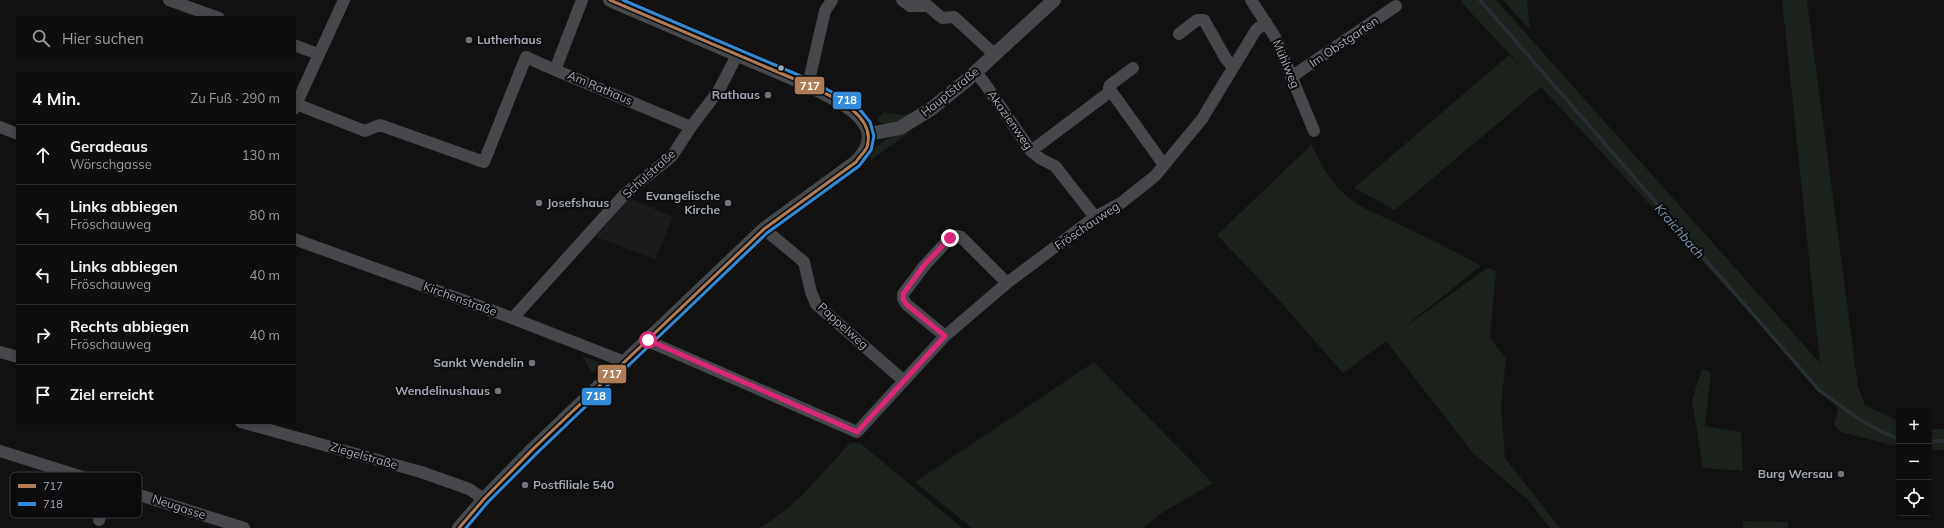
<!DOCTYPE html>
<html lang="de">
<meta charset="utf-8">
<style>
body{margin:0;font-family:Mulish,sans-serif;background:#1c1c1c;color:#f1f3f6}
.controls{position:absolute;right:12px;bottom:12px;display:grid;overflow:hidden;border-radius:4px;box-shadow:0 2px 6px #0003}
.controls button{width:36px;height:36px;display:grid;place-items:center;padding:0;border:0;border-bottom:1px solid #2e2e2e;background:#0e0e0e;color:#f1f3f6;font:20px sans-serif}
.stop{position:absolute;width:12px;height:12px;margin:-9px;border:3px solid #db2777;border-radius:50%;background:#fff}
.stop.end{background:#db2777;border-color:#fff;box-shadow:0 1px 4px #0008}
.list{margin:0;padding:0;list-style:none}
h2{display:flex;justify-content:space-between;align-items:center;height:52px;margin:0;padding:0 16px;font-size:17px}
h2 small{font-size:13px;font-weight:400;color:#9b9c9e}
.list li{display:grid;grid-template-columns:26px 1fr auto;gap:12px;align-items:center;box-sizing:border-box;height:60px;padding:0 16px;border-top:1px solid #2e2e2e}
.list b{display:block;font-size:15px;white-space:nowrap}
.list p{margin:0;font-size:13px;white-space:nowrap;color:#9b9c9e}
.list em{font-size:13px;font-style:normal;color:#9b9c9e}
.icon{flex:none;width:22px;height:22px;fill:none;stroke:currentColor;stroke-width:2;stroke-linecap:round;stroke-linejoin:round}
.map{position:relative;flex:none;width:1944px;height:528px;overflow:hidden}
.search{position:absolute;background:#0e0e0e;box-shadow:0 2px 6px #0003;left:16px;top:16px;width:280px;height:44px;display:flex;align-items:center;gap:10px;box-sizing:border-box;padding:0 14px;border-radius:4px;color:#9b9c9e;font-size:15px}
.panel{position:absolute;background:#0e0e0e;box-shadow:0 2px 6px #0003;left:16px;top:72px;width:280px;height:352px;border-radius:4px}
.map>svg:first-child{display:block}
.built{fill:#1c1c1e}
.green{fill:#1c221c}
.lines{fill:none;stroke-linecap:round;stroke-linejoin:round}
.stream{stroke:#282f35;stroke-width:3.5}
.minor{stroke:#47484b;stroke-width:12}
.tertiary{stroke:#47484b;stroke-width:14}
.bus-1-casing{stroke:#0c0c0e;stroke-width:6}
.bus-2-casing{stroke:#0c0c0e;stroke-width:6}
.bus-1{stroke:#b07c57;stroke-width:3}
.bus-2{stroke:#338bd7;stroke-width:3}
.route{stroke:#db2777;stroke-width:5}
.poi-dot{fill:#70747b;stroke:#0c0c0e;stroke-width:1.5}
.bus-dot{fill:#a3a9b3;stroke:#0c0c0e;stroke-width:1.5}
.labels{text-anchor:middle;stroke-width:4;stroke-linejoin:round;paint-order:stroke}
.poi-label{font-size:12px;font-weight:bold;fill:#a3a9b3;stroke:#0c0c0e;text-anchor:end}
.street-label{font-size:12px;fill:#a3a9b3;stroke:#0c0c0e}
.water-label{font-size:13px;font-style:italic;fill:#7b97ad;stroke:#0c0c0e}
.key{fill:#0c0c0e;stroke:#393b40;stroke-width:1}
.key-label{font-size:11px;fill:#a3a9b3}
.line-badge{stroke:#0c0c0e;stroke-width:1.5}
.badge-label{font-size:11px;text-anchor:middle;font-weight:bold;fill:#fff}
</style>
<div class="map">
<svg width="1944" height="528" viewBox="0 0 1944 528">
<rect width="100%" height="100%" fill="#121212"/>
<path class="built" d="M629,198L673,217L655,259L596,237Z"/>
<path class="green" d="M1463,0H1496L1820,363L1782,0H1807L1858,387L1865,405L1899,421V447L1841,432L1834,425L1838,408L1541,87L1395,210L1354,188L1509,55L1531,77L1461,2Z
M1503,0H1527L1530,30Z
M917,111C908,118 889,130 878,121L879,117L884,112L903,115Z
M910,132L871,160L869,156C879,140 892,136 910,132Z
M1311,143C1319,161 1329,180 1344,194C1360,209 1385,217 1405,227C1431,239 1456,252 1481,266L1398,332L1487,268L1496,271L1490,338L1506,359L1501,406L1505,458L1560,528H1550L1528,500L1473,453L1386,341L1343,373L1278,299L1217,235L1309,147Z
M582,356L602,363L592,373Z
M1094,362L1213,483L1163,512L1143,528H972L915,482Z
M1702,369L1711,372L1705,426L1741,432L1743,471L1703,468L1692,400Z
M1929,429H1944V450H1929Z
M850,443H860L962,528H759C795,508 822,473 850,443Z
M1743,521L1788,522V528H1743Z"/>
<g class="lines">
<path class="stream" d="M1480,0L1819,390C1844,408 1869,429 1899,439
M1929,441H1944"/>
<path class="minor" d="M169,0L219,18
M582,0L555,70L691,127
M902,0L910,6H928L942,18L954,17L994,54
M1251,0L1275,37L1314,131
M1179,34L1197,20H1204L1226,59L1233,67
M294,45L318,54
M975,72L983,81L1031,151L1041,159L1055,166L1095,217
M1291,77L1396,6
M808,85L825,11L832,0
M1111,91L1164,165
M296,104L365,131L380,125L484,162L526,57L555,70
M294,109L344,0
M0,127L18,134
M1031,151L1111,91L1109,88L1110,85L1133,68
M764,229L804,262L811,292L816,304L904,381
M294,239L504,315L625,362
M513,318L624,195L672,156L691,127L719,90L737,55
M945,336L906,304L903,299V294L925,265L950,238L955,236L961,237L1007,283
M648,341L857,432L945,336L1007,283L1095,217L1121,203L1155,176L1202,119L1256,30L1266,22
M0,352L18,357
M241,422L421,472L469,489L484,499
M0,451L244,528
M99,520L109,486"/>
<path class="tertiary" d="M869,134L900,128L931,109L967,80L1054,0
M459,528L484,499L533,449L764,229L856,162C895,123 836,100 808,85L610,0"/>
<g class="bus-1-casing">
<path id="bus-1" d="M459,528L484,499L533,449L764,229L856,162C859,157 865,152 867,147C877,114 830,96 808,85L610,0"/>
</g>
<g class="bus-2-casing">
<path id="bus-2" d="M466,528L488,502L537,453L767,233L859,166L871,150L874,136L870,122L861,111L848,101L810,80L623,0"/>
</g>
<use href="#bus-1" class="bus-1"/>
<use href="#bus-2" class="bus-2"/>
</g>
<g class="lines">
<path class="route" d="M648,340L857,432L945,336L906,304L903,299V294L925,264L950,238"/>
</g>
<g class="poi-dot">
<circle cx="469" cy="40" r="4"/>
<circle cx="768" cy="95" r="4"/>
<circle cx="539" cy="203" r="4"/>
<circle cx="728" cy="203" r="4"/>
<circle cx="532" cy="363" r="4"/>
<circle cx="498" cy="391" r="4"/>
<circle cx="1841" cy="474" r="4"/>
<circle cx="525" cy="485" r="4"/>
</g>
<circle class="bus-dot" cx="781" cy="68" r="3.5"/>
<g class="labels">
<g class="poi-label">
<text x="477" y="44" text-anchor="start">Lutherhaus</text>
<text x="760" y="99">Rathaus</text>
<text x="720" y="200">Evangelische<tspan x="720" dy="14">Kirche</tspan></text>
<text x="547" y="207" text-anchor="start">Josefshaus</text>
<text x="524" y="367">Sankt Wendelin</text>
<text x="490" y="395">Wendelinushaus</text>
<text x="1833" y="478">Burg Wersau</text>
<text x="533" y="489" text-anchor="start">Postfiliale 540</text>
</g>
<g class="street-label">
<text transform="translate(1344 42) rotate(-34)" y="4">Im Obstgarten</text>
<text transform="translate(1286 64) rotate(67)" y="4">Mühlweg</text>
<text transform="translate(600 88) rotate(23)" y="4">Am Rathaus</text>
<text transform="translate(950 92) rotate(-39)" y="4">Hauptstraße</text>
<text transform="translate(1010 120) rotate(55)" y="4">Akazienweg</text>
<text transform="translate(649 174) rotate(-42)" y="4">Schulstraße</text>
<text transform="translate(1087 226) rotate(-34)" y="4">Fröschauweg</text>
<text transform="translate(460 299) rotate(20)" y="4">Kirchenstraße</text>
<text transform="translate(843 326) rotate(42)" y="4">Pappelweg</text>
<text transform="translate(364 456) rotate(16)" y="4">Ziegelstraße</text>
<text transform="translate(179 507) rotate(18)" y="4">Neugasse</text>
</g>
<g class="water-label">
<text transform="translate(1680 231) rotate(49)" y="5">Kraichbach</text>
</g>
</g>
<rect x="10" y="472" width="132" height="46" rx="6" class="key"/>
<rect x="18" y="484" width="18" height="4" fill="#b07c57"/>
<rect x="18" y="502" width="18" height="4" fill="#338bd7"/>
<g class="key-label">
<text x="43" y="490">717</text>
<text x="43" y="508">718</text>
</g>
<g class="line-badge">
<rect x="794" y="76" width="31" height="19" rx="4" fill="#b07c57"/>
<rect x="832" y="91" width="30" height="19" rx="4" fill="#338bd7"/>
<rect x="597" y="364" width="30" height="20" rx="4" fill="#b07c57"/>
<rect x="581" y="387" width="31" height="19" rx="4" fill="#338bd7"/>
</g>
<g class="badge-label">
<text x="810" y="90">717</text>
<text x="847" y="104">718</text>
<text x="612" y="378">717</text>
<text x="596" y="400">718</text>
</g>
</svg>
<div class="controls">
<button>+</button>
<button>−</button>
<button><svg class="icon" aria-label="locate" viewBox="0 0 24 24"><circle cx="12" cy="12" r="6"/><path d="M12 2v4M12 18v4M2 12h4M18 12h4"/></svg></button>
</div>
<div class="stop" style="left:648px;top:340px"></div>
<div class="stop end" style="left:950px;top:238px"></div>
<div class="search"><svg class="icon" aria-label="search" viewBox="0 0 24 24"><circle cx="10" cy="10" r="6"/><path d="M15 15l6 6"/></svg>Hier suchen</div>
<section class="panel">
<h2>4 Min.<small>Zu Fuß · 290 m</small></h2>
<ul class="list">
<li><svg class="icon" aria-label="ahead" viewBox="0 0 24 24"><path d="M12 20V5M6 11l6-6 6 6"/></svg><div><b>Geradeaus</b><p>Wörschgasse</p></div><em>130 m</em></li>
<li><svg class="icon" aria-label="left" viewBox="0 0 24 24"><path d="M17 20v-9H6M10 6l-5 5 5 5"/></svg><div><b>Links abbiegen</b><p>Fröschauweg</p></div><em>80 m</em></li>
<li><svg class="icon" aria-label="left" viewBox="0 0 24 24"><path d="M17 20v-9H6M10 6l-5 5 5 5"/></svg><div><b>Links abbiegen</b><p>Fröschauweg</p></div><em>40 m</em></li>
<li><svg class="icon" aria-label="right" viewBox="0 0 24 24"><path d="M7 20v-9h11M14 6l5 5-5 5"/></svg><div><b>Rechts abbiegen</b><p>Fröschauweg</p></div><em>40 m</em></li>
<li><svg class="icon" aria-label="arrive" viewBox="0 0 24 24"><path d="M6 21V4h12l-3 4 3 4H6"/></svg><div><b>Ziel erreicht</b></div></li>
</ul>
</section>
</div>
